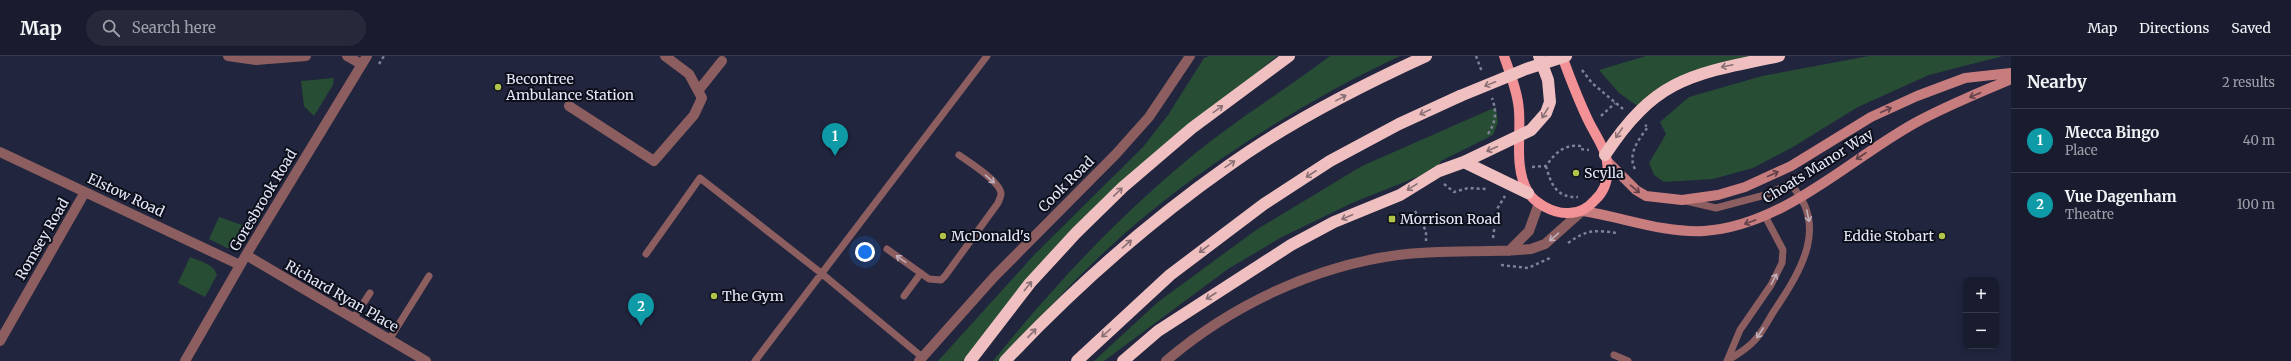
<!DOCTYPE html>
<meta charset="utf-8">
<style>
body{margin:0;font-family:Merriweather,serif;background:#26293a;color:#f1f3f6}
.controls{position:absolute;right:12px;bottom:12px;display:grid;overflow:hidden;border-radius:8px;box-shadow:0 2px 6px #0003}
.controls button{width:36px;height:36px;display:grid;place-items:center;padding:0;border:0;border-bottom:1px solid #373a4a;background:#191c2e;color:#f1f3f6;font:20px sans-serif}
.you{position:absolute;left:865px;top:196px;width:14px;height:14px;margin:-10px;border:3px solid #fff;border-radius:50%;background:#1a73e8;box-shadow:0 0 0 6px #1a73e833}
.badge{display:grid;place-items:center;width:26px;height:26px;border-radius:50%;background:#b2c34c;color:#fff;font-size:13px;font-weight:700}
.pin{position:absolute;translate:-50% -33px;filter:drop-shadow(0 1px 2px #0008)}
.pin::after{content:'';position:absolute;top:21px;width:14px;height:12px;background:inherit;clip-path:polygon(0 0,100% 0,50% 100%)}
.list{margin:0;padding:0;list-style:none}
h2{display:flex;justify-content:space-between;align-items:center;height:52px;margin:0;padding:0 16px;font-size:17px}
h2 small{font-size:13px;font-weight:400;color:#9fa1aa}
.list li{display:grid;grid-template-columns:26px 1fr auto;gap:12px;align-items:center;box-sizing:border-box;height:64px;padding:0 16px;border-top:1px solid #373a4a}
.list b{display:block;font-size:15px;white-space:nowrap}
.list p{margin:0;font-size:13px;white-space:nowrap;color:#9fa1aa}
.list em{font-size:13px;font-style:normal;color:#9fa1aa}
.icon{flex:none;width:22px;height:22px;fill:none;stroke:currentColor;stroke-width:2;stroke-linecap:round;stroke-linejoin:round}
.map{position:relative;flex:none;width:2011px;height:305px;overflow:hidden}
header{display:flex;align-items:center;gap:24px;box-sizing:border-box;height:56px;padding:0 20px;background:#191c2e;border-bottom:1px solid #373a4a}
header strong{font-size:19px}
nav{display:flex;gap:22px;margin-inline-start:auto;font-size:14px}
.search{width:280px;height:36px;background:#26293a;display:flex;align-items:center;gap:10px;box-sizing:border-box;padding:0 14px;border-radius:22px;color:#9fa1aa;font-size:15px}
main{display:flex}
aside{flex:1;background:#191c2e}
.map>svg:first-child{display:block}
.green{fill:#274d34}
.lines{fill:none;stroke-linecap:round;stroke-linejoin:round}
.path{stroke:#7e8297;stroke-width:2.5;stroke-dasharray:3 3;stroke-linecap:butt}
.lane{stroke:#8d5e5f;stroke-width:7}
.street{stroke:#8d5e5f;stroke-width:10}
.secondary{stroke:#c77c7e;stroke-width:10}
.primary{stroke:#f39296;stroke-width:10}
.highway{stroke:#f0c0c0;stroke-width:12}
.highway-bridge{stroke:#f0c0c0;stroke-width:12}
.oneway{stroke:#8a7075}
.oneway2{stroke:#614047}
.oneway3{stroke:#c1b0bb}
.poi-dot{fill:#b2c34c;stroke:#0d0f1a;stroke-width:1.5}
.labels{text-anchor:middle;stroke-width:4;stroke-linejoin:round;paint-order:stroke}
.poi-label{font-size:14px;fill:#e3e7f8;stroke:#0d0f1a;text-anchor:start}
.street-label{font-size:14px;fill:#e3e7f8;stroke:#0d0f1a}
</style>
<header>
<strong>Map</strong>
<div class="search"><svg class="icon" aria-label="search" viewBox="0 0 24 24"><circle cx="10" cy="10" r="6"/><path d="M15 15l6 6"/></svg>Search here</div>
<nav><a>Map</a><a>Directions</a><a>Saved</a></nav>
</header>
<main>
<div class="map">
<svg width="2011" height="305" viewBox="0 0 2011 305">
<rect width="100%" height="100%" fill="#21253e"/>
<path class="green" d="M1209,0H1277L1128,123L968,305H938L1034,199L1143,91L1168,59L1204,2Z
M1330,0H1400C1306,44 1203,109 1124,178C1080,217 1040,261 1000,305H993C1051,233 1114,165 1186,105C1231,67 1282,36 1330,0Z
M1646,0H1762L1707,11L1639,51L1619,37L1599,14Z
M1869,0H2003L1929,19L1858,51L1793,91L1753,112L1713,123L1664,126L1654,119L1649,107L1666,78L1660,66L1689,41L1762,20Z
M334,22L333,29L314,60L304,50L301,25Z
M1496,51L1498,66L1493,79L1441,105L1437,113L1352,147L1282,181L1228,213L1104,305H1094L1158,246L1256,174L1362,110Z
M219,161L245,170L232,192H227L209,183Z
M190,201C200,205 214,208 217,219L205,241L178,227Z"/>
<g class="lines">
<path class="path" d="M1476,0L1482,16
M379,8L384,0
M1582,14L1592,27L1623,53
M1601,60L1615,47
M1488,78C1496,66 1497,56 1492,42
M1546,110C1551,128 1556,142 1578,141
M1532,111L1546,110C1555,97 1564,88 1580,90V93L1589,94
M1635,113C1627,98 1639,83 1648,71L1645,69
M1444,128L1454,136L1468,132L1486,133
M1415,155L1426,175V185
M1493,182L1497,153L1505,140
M1568,187C1588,173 1594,174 1617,177
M1501,209L1528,212L1550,202"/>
<path class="lane" d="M1686,145L1716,152L1765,139L1790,128C1829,168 1802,213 1776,252C1769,262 1763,276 1754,285C1747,293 1736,299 1727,305
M887,193L929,223L941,224L945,220L998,147C999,144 1001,141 1001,138C1001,126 969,106 959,99
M646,198L700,122L821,217L922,301
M904,240L921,217
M353,263L370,237
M389,284L429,220
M1614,299L1628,305
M755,305L987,0
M1727,305L1740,274L1771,229L1782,207L1783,194L1765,160"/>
<path class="street" d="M228,0L256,4L306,0
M347,0L361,8
M698,35L722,5
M569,50L654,105L694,59L702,42L689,18L665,0
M0,96L240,209
M1509,195L1529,175L1539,147
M246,199L426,305
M0,285L85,136
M185,305L246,199L367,0
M919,305L994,221L1116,98L1149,61L1190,0
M1166,305C1230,250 1314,210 1398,199C1442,193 1487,197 1531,193L1545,188L1582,155"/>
<path class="secondary" d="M1607,105L1636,134L1646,140L1682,144L1718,139L1745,131L1791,110L1871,61L1917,40L1965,22L2011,17
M1582,155C1623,161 1662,177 1704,175C1783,170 1848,104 1915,67C1946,50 1979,37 2011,23"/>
<path class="primary" d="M1504,0C1510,18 1518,36 1519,55C1521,81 1514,112 1528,136C1534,147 1553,157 1566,157C1578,158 1587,153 1595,144C1606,134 1609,120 1607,105C1605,91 1594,77 1588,64C1578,43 1570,22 1562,0"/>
<path class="highway" d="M1605,99C1656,21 1693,18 1779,0
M1464,106L1528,137
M970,305L1030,227L1076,177L1123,131L1192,72L1289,0
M1005,305C1073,233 1147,167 1228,110C1289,66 1358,31 1426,0
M1077,305L1170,219L1264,148L1330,105L1399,68L1460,40
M1123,305L1158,275L1291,189L1334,166L1400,139L1439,115L1464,106L1531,74L1546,57L1550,46L1548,24L1539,0"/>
<path class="highway-bridge" d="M1460,40L1526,13L1566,0"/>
</g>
<defs><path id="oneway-shaft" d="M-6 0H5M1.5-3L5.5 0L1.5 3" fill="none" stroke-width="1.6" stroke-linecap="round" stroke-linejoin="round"/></defs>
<g class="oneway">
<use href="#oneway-shaft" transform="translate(1727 10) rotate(168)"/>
<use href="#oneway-shaft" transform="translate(1490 28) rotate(158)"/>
<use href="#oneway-shaft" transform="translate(1341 42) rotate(-29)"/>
<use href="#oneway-shaft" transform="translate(1218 53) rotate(-36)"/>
<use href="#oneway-shaft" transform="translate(1425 56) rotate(155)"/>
<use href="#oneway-shaft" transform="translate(1545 57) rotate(121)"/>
<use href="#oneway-shaft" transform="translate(1619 77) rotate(124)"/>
<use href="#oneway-shaft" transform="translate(1492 93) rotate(156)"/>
<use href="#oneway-shaft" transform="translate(1230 108) rotate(-34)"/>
<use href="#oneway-shaft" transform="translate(1311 118) rotate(147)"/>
<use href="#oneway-shaft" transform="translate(1412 131) rotate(148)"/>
<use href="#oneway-shaft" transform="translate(1118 136) rotate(-44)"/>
<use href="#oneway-shaft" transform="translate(1347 161) rotate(157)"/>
<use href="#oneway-shaft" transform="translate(1127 188) rotate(-41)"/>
<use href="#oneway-shaft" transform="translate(1204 193) rotate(143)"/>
<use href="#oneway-shaft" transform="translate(1028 230) rotate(-51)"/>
<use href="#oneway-shaft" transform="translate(1211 240) rotate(147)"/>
<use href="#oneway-shaft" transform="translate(1032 277) rotate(-47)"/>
<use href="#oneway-shaft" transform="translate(1106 277) rotate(138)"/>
</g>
<g class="oneway2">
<use href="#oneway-shaft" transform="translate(1975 39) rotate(157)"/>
<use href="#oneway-shaft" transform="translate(1886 54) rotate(-24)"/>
<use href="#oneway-shaft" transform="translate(1861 100) rotate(147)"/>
<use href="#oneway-shaft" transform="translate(1773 118) rotate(-24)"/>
<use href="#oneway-shaft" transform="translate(1635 133) rotate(40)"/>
<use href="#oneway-shaft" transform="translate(1750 166) rotate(160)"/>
</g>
<g class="oneway3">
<use href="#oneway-shaft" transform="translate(990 123) rotate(41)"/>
<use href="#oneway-shaft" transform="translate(1808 160) rotate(78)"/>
<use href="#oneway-shaft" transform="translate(1554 181) rotate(139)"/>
<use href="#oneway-shaft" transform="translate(901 203) rotate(-145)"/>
<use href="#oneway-shaft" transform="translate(1774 223) rotate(-63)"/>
<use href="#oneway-shaft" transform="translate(1760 277) rotate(123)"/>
</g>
<g class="poi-dot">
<circle cx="498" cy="31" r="4"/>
<circle cx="1576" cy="117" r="4"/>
<rect x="1388" y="159" width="8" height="8" rx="2"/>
<circle cx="943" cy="180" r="4"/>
<circle cx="1942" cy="180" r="4"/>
<circle cx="714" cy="240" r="4"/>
</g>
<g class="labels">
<g class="poi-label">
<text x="506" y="28">Becontree<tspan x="506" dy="16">Ambulance Station</tspan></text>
<text x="1584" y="122">Scylla</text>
<text x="1400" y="168">Morrison Road</text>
<text x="951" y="185">McDonald's</text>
<text x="1934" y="185" text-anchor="end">Eddie Stobart</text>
<text x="722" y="245">The Gym</text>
</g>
<g class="street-label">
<text transform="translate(1818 110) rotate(-32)" y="5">Choats Manor Way</text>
<text transform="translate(1066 128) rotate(-45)" y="5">Cook Road</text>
<text transform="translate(126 139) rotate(25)" y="5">Elstow Road</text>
<text transform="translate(263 144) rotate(-59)" y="5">Goresbrook Road</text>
<text transform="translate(42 183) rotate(-60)" y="5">Romsey Road</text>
<text transform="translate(342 240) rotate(30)" y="5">Richard Ryan Place</text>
</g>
</g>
</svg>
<div class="controls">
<button>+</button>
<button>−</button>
</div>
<div class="you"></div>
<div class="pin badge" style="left:835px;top:100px;background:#0f9aa8">1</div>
<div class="pin badge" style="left:641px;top:270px;background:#0f9aa8">2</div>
</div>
<aside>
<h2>Nearby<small>2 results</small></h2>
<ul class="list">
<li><span class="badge" style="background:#0f9aa8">1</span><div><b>Mecca Bingo</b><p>Place</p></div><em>40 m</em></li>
<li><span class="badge" style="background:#0f9aa8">2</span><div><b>Vue Dagenham</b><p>Theatre</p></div><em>100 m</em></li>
</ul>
</aside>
</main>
